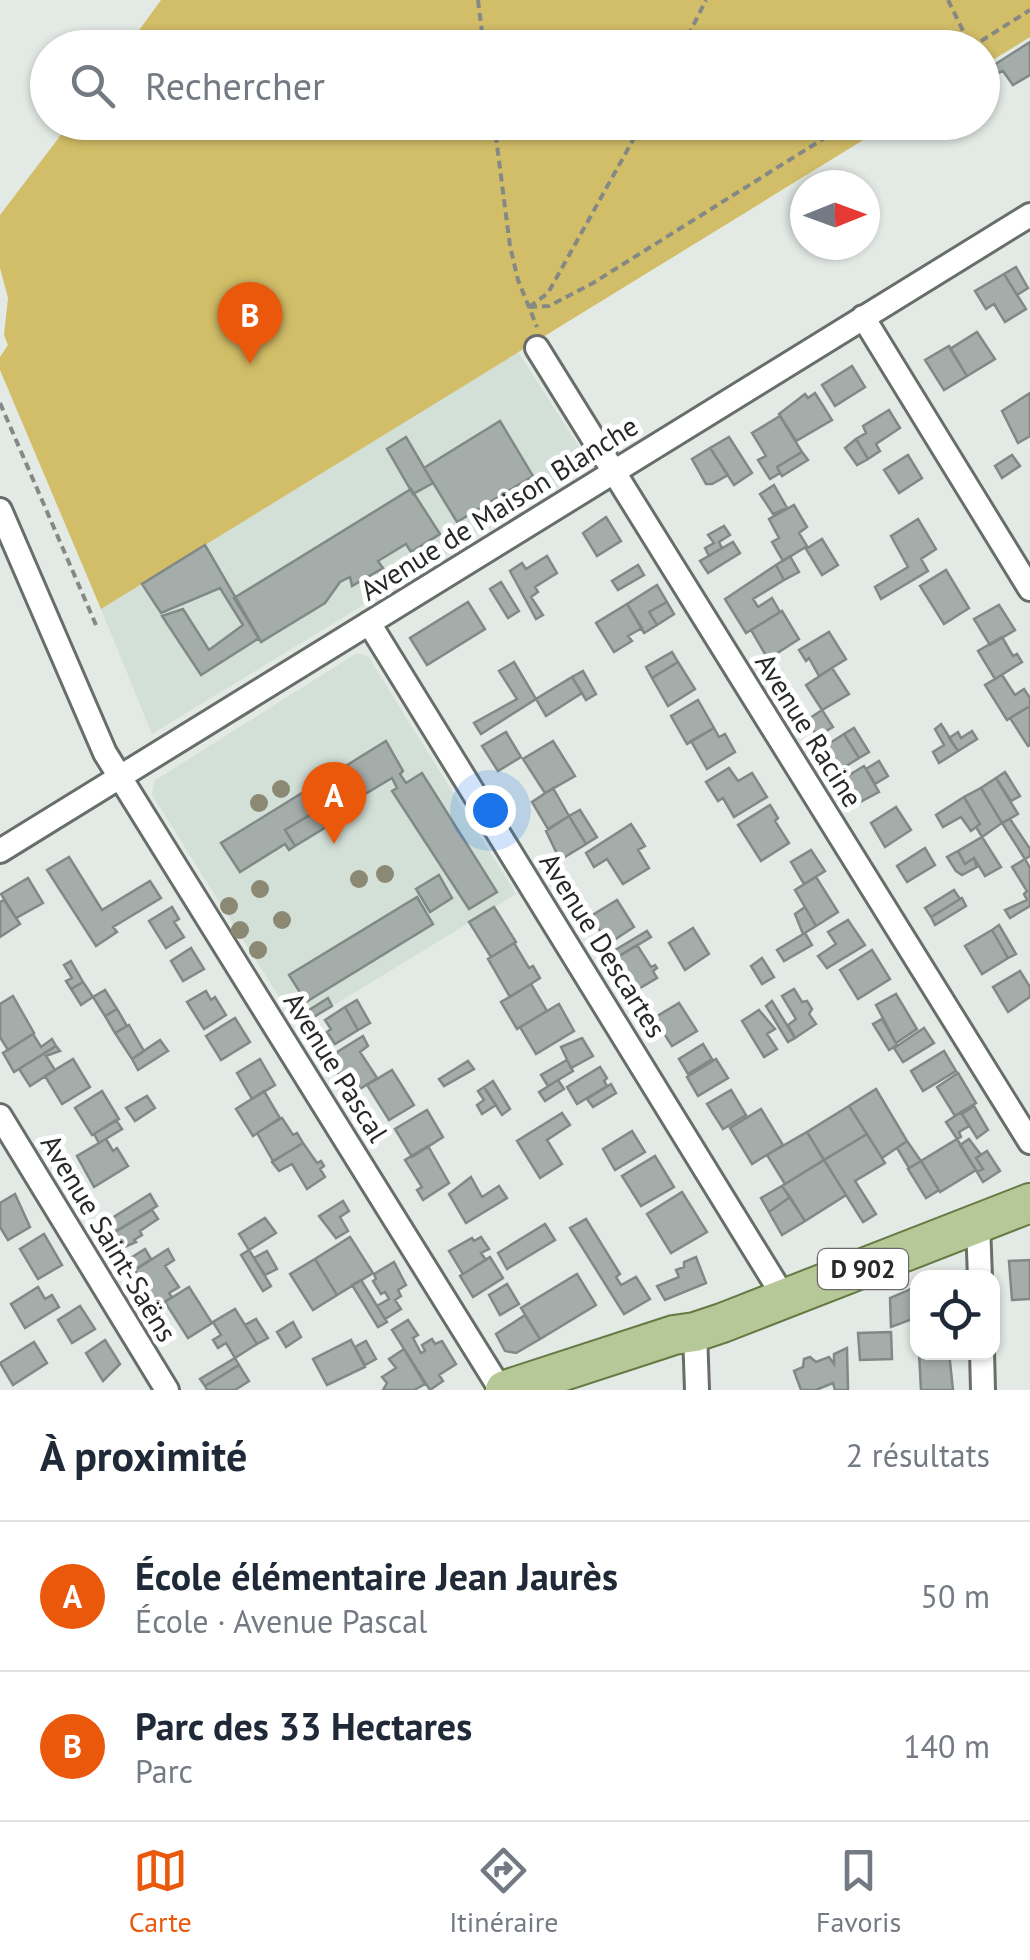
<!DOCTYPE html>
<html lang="fr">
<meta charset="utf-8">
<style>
body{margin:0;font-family:"PT Sans",sans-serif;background:#f2f2f3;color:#1f2937}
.controls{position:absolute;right:30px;bottom:30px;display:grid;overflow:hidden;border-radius:20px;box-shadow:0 2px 8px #0004}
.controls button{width:90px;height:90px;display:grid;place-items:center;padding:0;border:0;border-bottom:2px solid #e0e1e3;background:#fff;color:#1f2937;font:50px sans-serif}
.compass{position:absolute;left:790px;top:170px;width:90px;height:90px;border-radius:50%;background:#fff;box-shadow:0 2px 8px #0004;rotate:89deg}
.you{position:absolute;left:490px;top:810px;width:35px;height:35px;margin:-25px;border:8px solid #fff;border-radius:50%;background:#1a73e8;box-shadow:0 0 0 15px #1a73e833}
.badge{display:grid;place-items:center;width:65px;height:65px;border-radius:50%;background:#ea580c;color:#fff;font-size:32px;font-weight:700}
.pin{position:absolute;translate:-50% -82px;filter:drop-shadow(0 2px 5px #0008)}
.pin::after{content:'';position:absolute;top:52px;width:35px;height:30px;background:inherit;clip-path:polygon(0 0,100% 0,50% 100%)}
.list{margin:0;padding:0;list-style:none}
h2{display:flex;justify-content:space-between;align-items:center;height:130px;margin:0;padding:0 40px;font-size:42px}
h2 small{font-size:32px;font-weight:400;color:#747a83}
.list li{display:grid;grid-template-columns:65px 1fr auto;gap:30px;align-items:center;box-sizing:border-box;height:150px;padding:0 40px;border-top:2px solid #e0e1e3}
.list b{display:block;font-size:38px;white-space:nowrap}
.list p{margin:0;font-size:32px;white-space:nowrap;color:#747a83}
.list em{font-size:32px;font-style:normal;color:#747a83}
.icon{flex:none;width:55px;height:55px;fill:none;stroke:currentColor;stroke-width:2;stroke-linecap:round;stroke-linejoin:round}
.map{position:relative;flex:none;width:1030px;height:1390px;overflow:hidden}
.search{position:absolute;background:#fff;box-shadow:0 2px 8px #0004;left:30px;right:30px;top:30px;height:110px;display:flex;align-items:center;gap:25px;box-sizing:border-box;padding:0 35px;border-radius:55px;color:#747a83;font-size:38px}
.sheet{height:430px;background:#fff}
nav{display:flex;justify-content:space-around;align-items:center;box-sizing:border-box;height:140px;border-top:2px solid #e0e1e3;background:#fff;font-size:28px;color:#747a83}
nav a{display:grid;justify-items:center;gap:5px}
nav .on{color:#ea580c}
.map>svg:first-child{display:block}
.built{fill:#d3e0d7}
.green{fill:#d2bd68}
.building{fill:#a5adab;stroke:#818987;stroke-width:2.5}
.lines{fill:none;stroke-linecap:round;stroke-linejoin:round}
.street-casing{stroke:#686e6a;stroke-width:28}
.primary-casing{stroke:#657943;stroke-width:42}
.path{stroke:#858986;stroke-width:4;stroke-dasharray:8 5;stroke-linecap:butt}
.street{stroke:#fff;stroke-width:22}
.primary{stroke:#b6c897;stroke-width:38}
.tree{fill:#8b8973}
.labels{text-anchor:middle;stroke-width:10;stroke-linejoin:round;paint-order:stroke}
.shield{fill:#fff;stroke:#686968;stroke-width:2.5}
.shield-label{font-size:25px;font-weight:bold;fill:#272928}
.street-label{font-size:28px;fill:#272928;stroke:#fff}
</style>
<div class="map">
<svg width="1030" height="1390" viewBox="0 0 1030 1390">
<rect width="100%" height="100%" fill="#e3e9e5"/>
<path class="built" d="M518,352L587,459L583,471L152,734L101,609Z
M357,653L368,656L516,894L298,1027L152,795L154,781Z"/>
<path class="green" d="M161,0H1030V37L983,66L982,48L127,47Z
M70,123H891L101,609L0,370V357L8,345L4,335L8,298L0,268V215Z"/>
<path class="building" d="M1030,42V75L1013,85L1003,71L990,76L986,70Z
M1016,267L1028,288L1017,295L1004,274Z
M1004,274L1026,309L1005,322L994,304L986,309L975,291Z
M977,332L995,359L967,376L950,349Z
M949,346L967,376L944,390L925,360Z
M852,366L865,387L835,406L822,385Z
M815,393L832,420L796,441L779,414L805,394L808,398Z
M1030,393V436L1018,443L1002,411Z
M889,410L900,428L876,444L880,451L868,459L856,439L866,433L863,426Z
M780,416L802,452L777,467L780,473L770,479L758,460L766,456L752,433Z
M500,421L533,476L457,522L424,468Z
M406,437L433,483L413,494L387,449Z
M729,437L752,473L734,485L710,448Z
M856,439L868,459L857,465L845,448Z
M710,448L728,475L712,484H706L692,459Z
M802,452L808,460L782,476L777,467Z
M908,455L922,478L899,493L884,470Z
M1012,455L1020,466L1002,478L995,466Z
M774,485L787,508L773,514L760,494Z
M411,489L440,534L411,552L406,544L378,561L383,568L352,586L350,577L340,582L325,603L261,642L234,598Z
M794,505L807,527L799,533L807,546L783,561L772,542L779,538L769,519Z
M606,517L621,541L597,556L583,533Z
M918,519L936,549L921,559L928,571L881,599L875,587L908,567L891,536Z
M724,526L730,535L719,542L722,548L709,556L705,548L714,543L708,535Z
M822,539L838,565L822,575L806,549Z
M733,542L740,553L708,573L700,561Z
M205,545L259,638L201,675L162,616L183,609L209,650L243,625L220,588L161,613L142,584Z
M547,556L557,573L535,587L538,592L531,597L543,615L536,619L510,571L522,563L526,569Z
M790,556L799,572L784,580L776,565Z
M638,565L644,575L618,590L612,581Z
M776,565L784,580L753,599L758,607L772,598L780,612L746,633L725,599Z
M946,570L969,608L944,624L920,586Z
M501,582L519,611L508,618L490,589Z
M657,585L667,602L649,612L657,625L644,633L627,604Z
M468,602L485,629L427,665L410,638Z
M667,602L674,614L657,625L649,612Z
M627,604L642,628L628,636L632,641L614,652L596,623Z
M999,605L1015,630L990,645L974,619Z
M782,611L799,639L768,659L751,630Z
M829,632L846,659L819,676L809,658L806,661L799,650Z
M1002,637L1013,656L1017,654L1022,662L995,679L978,651Z
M672,652L678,662L652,678L646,667Z
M514,662L536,699L481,734L474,723L517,699L499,671Z
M678,662L695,689L668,706L652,678Z
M832,668L849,694L822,710L806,685Z
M583,671L596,694L586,700L572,677Z
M1002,675L1015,695L1024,689L1030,698V706L1007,720L985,685Z
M572,677L582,693L546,716L536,699Z
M698,700L714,728L687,744L671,716Z
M1030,706V745L1028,746L1010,718Z
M822,710L833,727L817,736L807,720Z
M941,724L958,751L939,763L933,752L944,745L935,729Z
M714,728L719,737L725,734L735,752L707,769L691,741Z
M854,728L869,752L859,758L844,734Z
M972,731L977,739L958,751L949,738L958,732L961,738Z
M506,732L521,757L498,771L482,746Z
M844,734L859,758L838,771L824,747Z
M386,741L403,771L400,774L406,783L422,773L497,892L469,909L392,791L397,788L392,778L352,802L356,809L349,813L340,797L285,830L295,846L289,850L285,844L240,872L221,843Z
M553,741L575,776L545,793L523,759Z
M879,761L888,776L875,784L866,769Z
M864,766L879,792L858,803L843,779Z
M729,768L738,781L752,773L767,797L734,817L723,798L718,801L706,782Z
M1005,772L1020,796L1011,801L996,778Z
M996,778L1018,814L1002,823L981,788Z
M553,788L569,816L548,829L532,802Z
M981,788L1002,823L982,837L976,827L980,824L964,797Z
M340,797L349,813L295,846L285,830Z
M964,797L980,824L971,831L961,817L943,827L936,815Z
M770,805L778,818L775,821L789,843L761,861L738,825Z
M896,807L911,830L885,847L871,823Z
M580,810L597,837L586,844L569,816Z
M569,816L586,844L560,860L546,831Z
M1010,819L1030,849V856L1025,859L1002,823Z
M631,824L645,846L638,850L649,868L623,884L607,859L594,867L586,853Z
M982,837L1001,867L985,876L974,858L965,864L958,851Z
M925,848L935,865L907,882L897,866Z
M811,850L825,871L804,884L791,862Z
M958,851L965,864L974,858L977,867L962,875L956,871L947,857Z
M69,857L102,910L150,881L161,898L113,927L117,932L96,946L47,870Z
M1025,859L1030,868V906L1010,918L1005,910L1027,900L1024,894L1027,891L1012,867Z
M439,875L452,898L430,912L416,889Z
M816,877L838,912L816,926L795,890Z
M28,878L43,903L16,918L1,894Z
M954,890L960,899L931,917L925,908Z
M417,897L433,924L306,1002L289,975Z
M962,898L966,906L935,925L931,917Z
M4,900L20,924L0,937V902Z
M617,900L634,927L608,944L591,916Z
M172,907L179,919L174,922L184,937L166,948L149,921Z
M494,907L516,942L491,957L469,922Z
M805,907L816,926L803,934L795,914Z
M848,920L865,945L827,968L818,956L836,944L828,932Z
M999,925L1016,954L1008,958L992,930Z
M693,928L709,954L685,970L669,943Z
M992,930L1008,958L982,974L965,946Z
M647,931L651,937L616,958L612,952Z
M805,933L812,945L784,961L777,950Z
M514,943L529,968L533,966L540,978L510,997L488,959Z
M637,945L651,967L655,965L657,968L653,971L657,978L635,991L616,958Z
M191,948L204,969L183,981L171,961Z
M872,950L890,979L858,999L840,970Z
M762,958L774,977L762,984L751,966Z
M71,961L83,982L71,989L66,981L72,978L64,965Z
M1020,971L1030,987V997L1008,1012L993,987Z
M83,982L93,997L81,1005L71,989Z
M531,984L547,1011L517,1029L501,1002Z
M794,989L802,1002L807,1001L812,1009L809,1014L816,1024L795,1038L788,1025L796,1019L782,996Z
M105,990L117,1009L105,1016L93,997Z
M206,991L211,1000L215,997L226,1015L204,1029L187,1002Z
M896,994L917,1029L896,1043L876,1005Z
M13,996L34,1033L8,1050L0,1037V1004Z
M328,998L332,1006L302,1024L298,1017Z
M357,1000L370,1023L358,1030L345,1007Z
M772,1001L795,1038L788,1042L766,1006Z
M679,1003L697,1031L672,1046L654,1018Z
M559,1004L574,1031L536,1054L520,1027Z
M345,1007L358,1030L335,1044L327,1032L331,1029L325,1020Z
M117,1009L127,1026L115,1033L105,1016Z
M759,1010L775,1029L767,1034L777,1049L764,1057L742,1021Z
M235,1018L250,1042L221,1060L206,1036Z
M882,1019L897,1045L889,1050L873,1024Z
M129,1025L144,1051L132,1059L115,1033Z
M924,1028L934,1043L903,1062L894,1048Z
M33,1034L41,1047L52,1039L56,1046L14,1072L3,1053Z
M363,1036L368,1046L360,1052L377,1078L360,1089L355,1081L346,1086L334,1067L339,1064L334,1054Z
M582,1038L593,1056L571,1068L561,1047Z
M160,1040L168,1051L138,1070L132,1059Z
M703,1044L712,1059L688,1074L679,1059Z
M56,1046L60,1051L46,1056L55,1070L30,1086L19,1069Z
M944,1051L956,1071L923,1091L911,1071Z
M73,1059L90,1087L62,1104L45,1076Z
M260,1059L275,1085L252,1099L237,1073Z
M716,1059L728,1078L698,1096L687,1077Z
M567,1060L573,1071L548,1086L541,1075Z
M468,1061L474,1069L444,1086L439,1079Z
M600,1067L607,1078L604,1081L607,1086L577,1104L567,1087Z
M392,1070L414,1105L389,1120L367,1085Z
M958,1073L976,1103L955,1116L937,1087Z
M558,1080L564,1089L545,1101L539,1092Z
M493,1081L510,1109L502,1115L484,1087Z
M611,1084L616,1093L593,1107L587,1099Z
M484,1087L496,1105L482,1114L477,1105L484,1100L478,1091Z
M876,1089L907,1141L882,1158L849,1106Z
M731,1090L746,1115L723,1129L707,1104Z
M102,1091L119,1119L92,1135L75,1108Z
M264,1091L280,1118L253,1136L236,1109Z
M147,1096L155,1108L135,1121L126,1108Z
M849,1106L867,1134L824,1160L807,1132Z
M974,1106L988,1130L977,1138L962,1114Z
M761,1109L783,1145L752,1164L730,1128Z
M427,1110L443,1137L412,1157L395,1129Z
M961,1112L969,1126L959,1132L961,1137L957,1139L946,1122Z
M562,1113L570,1125L547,1140L562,1164L540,1178L517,1141Z
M282,1118L293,1135L297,1133L303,1143L273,1161L257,1133Z
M116,1120L122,1129L99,1143L94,1134Z
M632,1131L645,1152L615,1170L603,1149Z
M807,1132L824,1160L785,1184L767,1155Z
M867,1134L885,1163L855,1181L876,1214L863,1222L824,1160Z
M106,1139L113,1151L117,1148L128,1166L94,1187L77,1156Z
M957,1139L976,1170L940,1192L921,1161Z
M969,1139L981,1155L976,1158L983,1169L977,1172L960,1145Z
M907,1141L921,1161L909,1168L897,1148Z
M303,1143L317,1163L321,1161L324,1166L320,1169L325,1177L307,1189L292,1164L279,1171L272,1162Z
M428,1146L449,1183L423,1200L417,1190L422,1187L405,1160Z
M987,1151L1000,1171L983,1182L977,1172L983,1169L976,1158Z
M655,1156L674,1187L641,1206L622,1176Z
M824,1160L846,1195L805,1221L782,1186Z
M921,1161L939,1190L926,1198L908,1169Z
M471,1177L482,1197L499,1186L507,1198L466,1223L449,1194Z
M782,1186L790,1197L769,1212L761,1198Z
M682,1192L707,1232L671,1253L647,1214Z
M15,1194L30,1227L8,1240L0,1227V1203Z
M150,1194L157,1206L105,1238L98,1227Z
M790,1197L805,1221L782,1235L769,1212Z
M343,1201L349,1211L340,1217L348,1231L336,1238L319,1216Z
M152,1210L158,1219L140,1231L142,1235L134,1240L136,1242L113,1252L105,1238Z
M265,1218L276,1233L249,1250L239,1234Z
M586,1219L620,1274L616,1277L621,1285L636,1277L650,1299L624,1314L570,1228Z
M545,1224L555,1240L507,1269L498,1253Z
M44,1234L62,1265L38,1279L20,1249Z
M350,1237L373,1273L337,1295L315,1259Z
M481,1237L489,1249L481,1253L486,1260L463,1274L449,1251L472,1238L474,1241Z
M145,1249L151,1259L132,1272L126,1261Z
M168,1249L174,1260L165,1266L179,1287L169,1293L172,1297L153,1309L137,1283L142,1280L135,1270Z
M249,1250L271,1286L263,1291L241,1255Z
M267,1251L277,1269L265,1275L254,1258Z
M490,1257L503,1278L473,1297L460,1276Z
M696,1257L706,1283L665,1300L657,1286L679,1277L676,1270L684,1267V1262Z
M315,1259L337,1295L313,1310L290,1274Z
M1030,1260V1299L1012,1300L1009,1261Z
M394,1262L406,1285L398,1290L401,1296L395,1300L401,1309L385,1319L377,1306L389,1299L385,1292L381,1294L373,1281L376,1279L374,1274Z
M577,1274L596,1305L540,1339L521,1308Z
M361,1280L387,1322L378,1327L352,1285Z
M507,1284L519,1304L500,1315L489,1295Z
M918,1286V1317L891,1327L890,1298Z
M38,1287L45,1299L52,1295L59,1307L25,1328L11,1304Z
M189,1287L212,1323L188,1338L165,1302Z
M80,1306L95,1329L72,1343L58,1320Z
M235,1309L257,1344L235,1358L226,1343L218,1348L213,1340L221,1335L213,1322Z
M525,1315L540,1339L516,1353L505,1351L496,1334Z
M256,1319L268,1338L257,1344L245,1325Z
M408,1320L418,1335L413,1338L421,1353L425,1351L422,1345L432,1339L435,1344L442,1341L456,1364L439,1375L443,1381L430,1390L392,1330Z
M293,1322L301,1337L286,1347L277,1332Z
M891,1332L892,1359L860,1360L858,1333Z
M105,1340L120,1364L103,1381L86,1353Z
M351,1340L365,1367L327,1385L313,1359Z
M366,1341L376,1359L365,1365L355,1347Z
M34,1342L47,1363L13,1385L0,1363Z
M847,1348L848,1390H835L833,1383L816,1390H801L794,1371L803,1367L804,1359L810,1357L816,1362L829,1357L834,1364V1354Z
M404,1349L425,1384L414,1390H383L387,1383L382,1377L396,1368L389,1359Z
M949,1352L953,1390H921L919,1353Z
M235,1358L239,1365L205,1386L200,1379Z
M239,1365L249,1381L235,1390H207L205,1386Z"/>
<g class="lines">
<g class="street-casing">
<path id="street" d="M863,317L1030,589
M537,348L1030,1142
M0,510L105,753L501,1390
M369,623L785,1299
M0,851L1030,215
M0,1116L167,1390
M978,1224L980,1278
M695,1332L697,1390
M982,1352L983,1390"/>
</g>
<g class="primary-casing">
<path id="primary" d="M505,1390L674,1335L695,1332L722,1323L1030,1203"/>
</g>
<path class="path" d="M478,0L484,48
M948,0L971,47
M682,48L706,0
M970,48L1030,10
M494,122L510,246L518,280L537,327
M529,307L549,306L593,283L850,122
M529,307L548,293L643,122
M0,403L96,625"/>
<use href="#street" class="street"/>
<use href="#primary" class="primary"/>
</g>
<g class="tree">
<circle cx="281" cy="789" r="9"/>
<circle cx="259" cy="803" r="9"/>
<circle cx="385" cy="874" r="9"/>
<circle cx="359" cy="879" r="9"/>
<circle cx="260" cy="889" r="9"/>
<circle cx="229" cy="906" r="9"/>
<circle cx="282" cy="920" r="9"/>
<circle cx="240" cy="930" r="9"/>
<circle cx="258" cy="950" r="9"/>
</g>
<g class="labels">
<rect class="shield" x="818" y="1249" width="90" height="40" rx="8"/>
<g class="shield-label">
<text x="863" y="1278">D 902</text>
</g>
<g class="street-label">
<text transform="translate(499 508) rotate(-32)" y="10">Avenue de Maison Blanche</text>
<text transform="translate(809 730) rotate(58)" y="10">Avenue Racine</text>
<text transform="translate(603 945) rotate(58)" y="10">Avenue Descartes</text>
<text transform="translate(336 1067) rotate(58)" y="10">Avenue Pascal</text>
<text transform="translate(109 1238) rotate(59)" y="10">Avenue Saint-Saëns</text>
</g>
</g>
</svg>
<div class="controls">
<button><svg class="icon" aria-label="locate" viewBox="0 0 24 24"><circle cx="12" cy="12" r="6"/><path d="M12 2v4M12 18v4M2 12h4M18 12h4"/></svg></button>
</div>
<svg class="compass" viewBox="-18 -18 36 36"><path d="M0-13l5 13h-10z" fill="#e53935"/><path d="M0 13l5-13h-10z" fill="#747a83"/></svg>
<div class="you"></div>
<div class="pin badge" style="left:334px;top:844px">A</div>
<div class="pin badge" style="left:250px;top:364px">B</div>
<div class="search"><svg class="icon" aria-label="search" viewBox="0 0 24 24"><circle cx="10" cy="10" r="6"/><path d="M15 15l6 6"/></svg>Rechercher</div>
</div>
<section class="sheet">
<h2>À proximité<small>2 résultats</small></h2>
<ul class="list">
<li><span class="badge">A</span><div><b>École élémentaire Jean Jaurès</b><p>École · Avenue Pascal</p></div><em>50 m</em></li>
<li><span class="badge">B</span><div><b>Parc des 33 Hectares</b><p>Parc</p></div><em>140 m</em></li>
</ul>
</section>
<nav>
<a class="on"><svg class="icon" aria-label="map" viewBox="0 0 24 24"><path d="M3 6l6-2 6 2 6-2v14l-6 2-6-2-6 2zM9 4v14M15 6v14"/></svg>Carte</a>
<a><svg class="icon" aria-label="directions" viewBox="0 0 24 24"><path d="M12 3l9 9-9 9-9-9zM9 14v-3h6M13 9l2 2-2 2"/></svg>Itinéraire</a>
<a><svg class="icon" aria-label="saved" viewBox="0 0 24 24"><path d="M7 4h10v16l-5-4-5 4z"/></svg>Favoris</a>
</nav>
